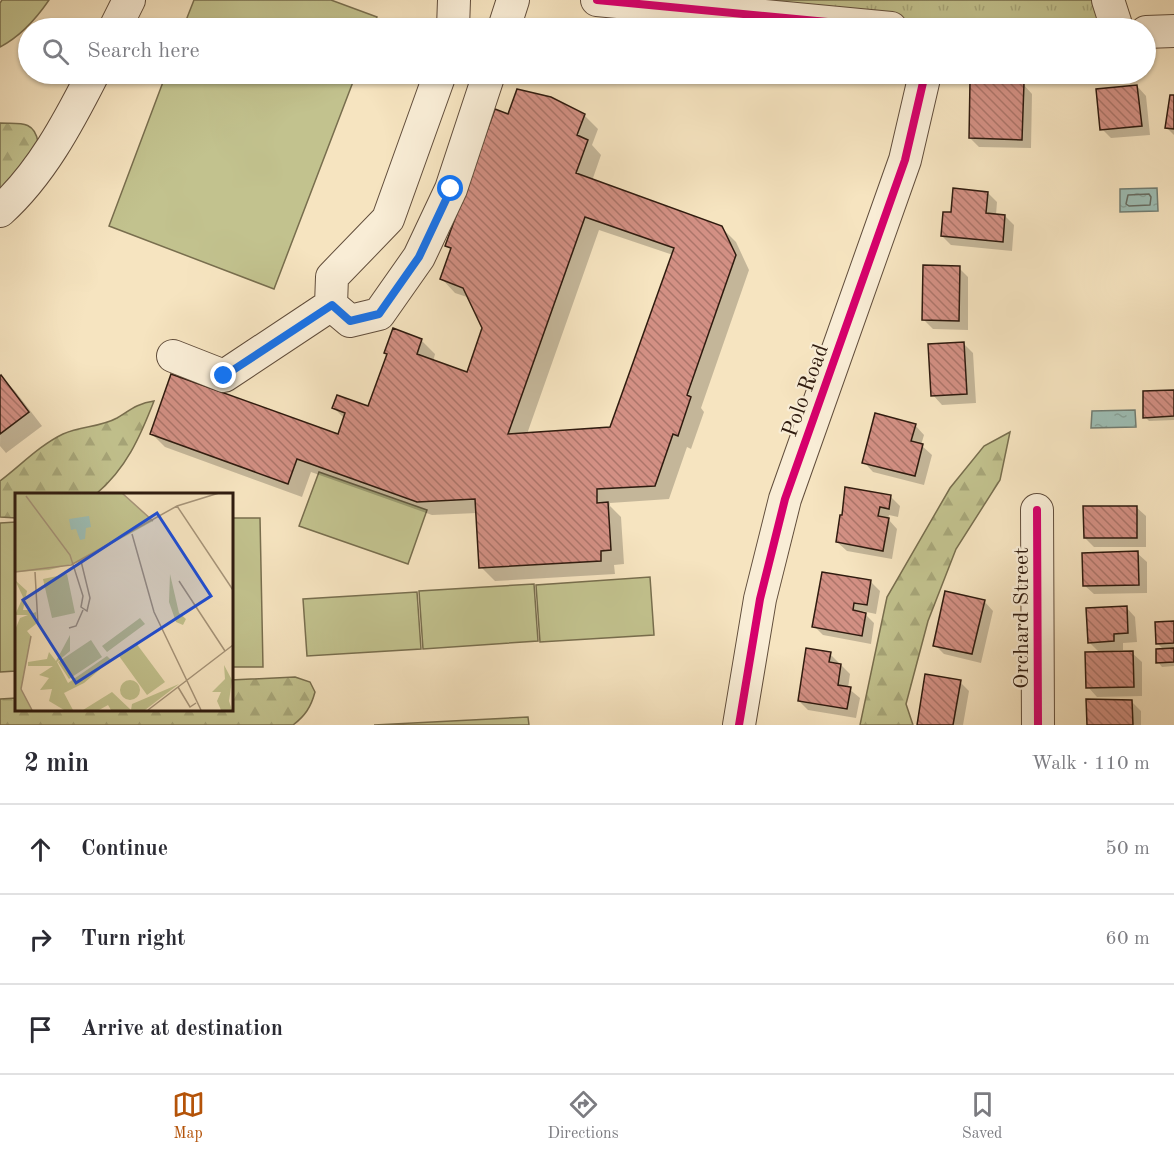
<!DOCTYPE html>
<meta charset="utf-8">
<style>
body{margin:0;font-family:"Old Standard TT",serif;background:#f2f2f3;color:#2b2b33}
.stop{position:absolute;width:18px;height:18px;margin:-14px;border:4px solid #1a73e8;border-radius:50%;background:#fff}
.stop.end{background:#1a73e8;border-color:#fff;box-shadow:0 2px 6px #0008}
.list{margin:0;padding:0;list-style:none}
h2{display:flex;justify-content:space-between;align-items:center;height:78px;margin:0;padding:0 24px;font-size:26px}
h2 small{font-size:20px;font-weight:400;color:#7c7c81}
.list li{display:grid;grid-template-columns:39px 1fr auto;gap:18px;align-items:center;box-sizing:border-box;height:90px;padding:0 24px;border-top:2px solid #e1e1e2}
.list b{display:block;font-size:22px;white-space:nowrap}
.list em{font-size:20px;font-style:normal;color:#7c7c81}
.icon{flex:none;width:33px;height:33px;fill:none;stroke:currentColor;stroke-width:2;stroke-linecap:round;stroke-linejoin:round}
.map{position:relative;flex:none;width:1174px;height:725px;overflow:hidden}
.search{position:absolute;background:#fff;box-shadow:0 2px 4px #0004;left:18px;right:18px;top:18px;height:66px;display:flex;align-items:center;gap:15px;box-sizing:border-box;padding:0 21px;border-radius:33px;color:#7c7c81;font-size:22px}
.sheet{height:348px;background:#fff}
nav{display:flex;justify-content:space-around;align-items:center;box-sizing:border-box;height:84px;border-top:2px solid #e1e1e2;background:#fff;font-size:16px;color:#7c7c81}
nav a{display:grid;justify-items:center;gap:3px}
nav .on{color:#b45309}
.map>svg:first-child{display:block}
.grass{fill:#c2c28e;stroke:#786e4e;stroke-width:1.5}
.forest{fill:url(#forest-firs);stroke:#786e4e;stroke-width:1.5}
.park{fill:url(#park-tufts);stroke:#786e4e;stroke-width:1.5}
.water{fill:url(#water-ripples);stroke:#717d73;stroke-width:1.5}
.shadow{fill:#0003;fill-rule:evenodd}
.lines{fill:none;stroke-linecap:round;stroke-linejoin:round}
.shore{stroke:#666c62;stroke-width:1.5}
.building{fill:url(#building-back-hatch);stroke:#2f1b0f;stroke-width:1.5;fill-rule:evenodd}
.minor-casing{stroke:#614d3b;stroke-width:34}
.minor{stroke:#f9edd6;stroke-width:32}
.cycleway-casing{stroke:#f9edd6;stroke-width:11}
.cycleway{stroke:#d6006c;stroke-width:8}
.route{stroke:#1a73e8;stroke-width:8}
.labels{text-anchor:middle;stroke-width:4.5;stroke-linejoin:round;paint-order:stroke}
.street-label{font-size:22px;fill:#2f1b0f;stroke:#f9edd6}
.inset-road{fill:none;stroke:#a69479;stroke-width:1.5}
.view{fill:#1d4ed8;fill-opacity:0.15;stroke:#1d4ed8;stroke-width:3}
.inset-edge{fill:none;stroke:#2f1b0f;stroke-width:3}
</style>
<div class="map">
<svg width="1174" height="725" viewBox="0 0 1174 725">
<defs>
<pattern id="forest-firs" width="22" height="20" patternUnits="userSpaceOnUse" patternTransform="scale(1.5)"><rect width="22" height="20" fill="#c2c28e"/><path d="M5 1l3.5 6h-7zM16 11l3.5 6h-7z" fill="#a7a679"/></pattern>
<pattern id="park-tufts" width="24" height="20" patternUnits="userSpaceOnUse" patternTransform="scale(1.5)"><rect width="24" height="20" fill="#c2c28e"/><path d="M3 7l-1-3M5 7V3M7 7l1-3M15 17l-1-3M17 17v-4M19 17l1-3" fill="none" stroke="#a7a679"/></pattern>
<pattern id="water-ripples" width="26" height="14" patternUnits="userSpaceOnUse" patternTransform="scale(1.5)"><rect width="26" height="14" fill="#9dbeb5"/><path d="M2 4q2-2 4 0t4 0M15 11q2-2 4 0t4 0" fill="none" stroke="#88a39a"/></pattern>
<pattern id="building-back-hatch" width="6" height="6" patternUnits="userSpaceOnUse" patternTransform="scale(1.5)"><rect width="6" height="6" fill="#d39084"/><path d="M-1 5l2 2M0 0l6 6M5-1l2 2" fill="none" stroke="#ac756a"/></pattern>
</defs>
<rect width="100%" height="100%" fill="#f6e4c0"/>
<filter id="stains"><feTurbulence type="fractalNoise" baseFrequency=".00333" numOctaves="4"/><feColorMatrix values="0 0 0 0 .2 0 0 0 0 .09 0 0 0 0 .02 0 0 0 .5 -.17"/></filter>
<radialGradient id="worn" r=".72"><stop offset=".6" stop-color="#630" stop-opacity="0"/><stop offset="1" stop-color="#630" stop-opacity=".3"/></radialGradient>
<path class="grass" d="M2,0H49C36,19 21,36 0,47V3Z
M194,0H331L377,17L373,28H183Z
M166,74H356L274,289L109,226Z
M319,472L427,510L408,564L299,526Z
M231,518H260L263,667H231Z
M16,522V671L0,672V523Z
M650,577L654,635L540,642L536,585Z
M534,584L538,641L423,649L419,591Z
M417,592L421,649L307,656L303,599Z
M528,717L529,725H374Z"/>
<path class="forest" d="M0,123C18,124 34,119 38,142L0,196Z
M154,401C140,437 126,469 96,494H16V518L0,517V481C21,465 40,445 63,434C81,426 101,427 117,418C130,410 138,403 154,401Z
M1010,432L1000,480L956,549L928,621L906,704L913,725H860L887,597L950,488L984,446Z
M295,677L310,682L315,692C311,707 305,716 293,725H0V699L16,698V708H231V680Z"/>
<path class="park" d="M597,0H1108L1117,28H891Z"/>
<path class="water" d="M1157,188L1158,211L1120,212V189Z
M1135,410L1136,427L1091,428L1092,411Z"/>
<path class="shadow" d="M1023,84L1032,94L1031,148L979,147L970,138Z
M1137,86L1146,96L1150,135L1111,138L1102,129Z
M1174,97V135L1167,128Z
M584,115L598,129L592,145L601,155L592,181L721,227L736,242L749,270L701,408L704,412L691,449L687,447L669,499L610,503V506L621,517L624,564L614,565L615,574L495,581L481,567L477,513L432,515L311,472L302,497L165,447L152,434L339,435L345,419L334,408H369L388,355L385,353L421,340L435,354L433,362L468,374L484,328L470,298L455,293L442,279L452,251L447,246L509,116ZM599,230L673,255L611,428L527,434Z
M988,193L997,202L996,215L1005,216L1014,225L1012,251L951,245L942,236L952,214Z
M959,268L968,277V330L933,329L924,320Z
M964,344L973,353L976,403L942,405L933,395Z
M1,377L15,391L42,426L6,453L0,446Z
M1174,392V420L1149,421L1145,417Z
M915,425L924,435L921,445L932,455L924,485L873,472L864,462Z
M890,496L900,506L898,517L889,515L888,519L897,529L892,559L847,551L837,542Z
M1136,507L1146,516V547H1094L1085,538Z
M1137,553L1147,562V593L1094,594L1084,585Z
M871,582L880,591L876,614L862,611L874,623L871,644L823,635L814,626Z
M984,601L993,611L981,663L944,654L935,645Z
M1126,607L1135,617L1137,642L1123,643V650L1112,651V653H1132L1142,662V696L1097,697L1088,687L1101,654L1089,642Z
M1174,623V666L1162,667L1158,662L1164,650L1158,644Z
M830,654L850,674L848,688L860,698L856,718L808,710L799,701Z
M927,676L960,682L969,691L963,725H918Z
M1087,701H1131L1141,711V725H1088Z"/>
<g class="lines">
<path class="shore" d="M1149,194L1151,197L1150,205L1129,206L1126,204L1128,195Z"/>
</g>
<path class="building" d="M970,81L1024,83L1022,140L969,138Z
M1137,85L1142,126L1100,130L1096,89Z
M517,89L551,97L585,114L577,135L588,140L576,173L722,226L736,255L687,395L691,397L678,436L673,434L655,486L597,489V503L608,502L611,550L601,551V561L479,568L475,499L417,502L297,459L288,484L150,434L171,374L338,434L345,413L332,408L337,395L368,406L387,354L384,353L393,328L422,339L417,354L467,372L482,328L463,288L440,279L451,248L445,246L495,109L508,114ZM585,217L674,248L610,427L508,434Z
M1170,95H1174V129L1165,128Z
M953,188L988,192L986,213L1005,215L1003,242L941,236L943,212H951Z
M923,265L960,266L959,321L922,320Z
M964,342L967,394L931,396L928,344Z
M1,375L29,412L0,434V376Z
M1174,390V416L1143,418V391Z
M875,413L916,424L911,441L923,444L915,476L862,463Z
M845,487L891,495L889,509L880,507L878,516L889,518L883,551L836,542L840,515H842Z
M1083,506H1137V538H1084Z
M1138,551L1139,585L1083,586L1082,553Z
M822,572L871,580L867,605L854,603L853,610L866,613L862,636L812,627Z
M945,591L985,600L972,654L933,646Z
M1127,606L1128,633L1114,634V641L1088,643L1086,608Z
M1174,621V643L1156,644L1155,622Z
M806,648L831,652L829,662L841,664L838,685L851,687L847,709L798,701Z
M1174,648V662L1156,663V649Z
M1133,651L1134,687L1086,688L1085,652Z
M925,674L961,680L953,725H917Z
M1086,699L1132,700L1133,725H1087Z"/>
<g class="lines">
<g class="minor-casing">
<path id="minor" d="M597,0L891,28
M1108,0L1117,28
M115,28L129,0
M453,28L454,0
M504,28L513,0
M1146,32L1174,31
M440,74L388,219L332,277L331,305L350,321L379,314L419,257L451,189L489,74
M0,211C41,174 68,123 93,74
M173,356L224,376L331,305
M1037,510L1038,725
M739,725L760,599L785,499L905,160L925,74"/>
</g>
<use href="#minor" class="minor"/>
<g class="cycleway-casing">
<path id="cycleway" d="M597,0L891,28
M1037,510L1038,725
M739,725L760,599L785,499L905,160L925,74"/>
</g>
<use href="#cycleway" class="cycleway"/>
</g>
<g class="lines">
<path class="route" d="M224,376L332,305L350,321L379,314L419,257L451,189"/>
</g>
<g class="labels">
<g class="street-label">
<text transform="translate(804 390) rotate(-70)" y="8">Polo Road</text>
<text transform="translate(1020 618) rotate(-90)" y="8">Orchard Street</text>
</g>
</g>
<g transform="translate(15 493)">
<rect width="218" height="218" fill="#f6e4c0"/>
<path d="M52,81L60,120L37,125L28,86ZM0,87L12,98L8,117H15V122H0L8,104ZM125,125L130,131L92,159L87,153ZM76,147L87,164L54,186L43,169ZM121,150L150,189L132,202L104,163ZM105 197a10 10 0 1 1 20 0a10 10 0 1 1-20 0Z" fill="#c2c28e"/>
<path d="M155,81L164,120L171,126L168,132L161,129L154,109ZM21,119V131L12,138L16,143L6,196L17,217H0V137L5,125ZM55,142V158L42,169L53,190L92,163L96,167L69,190L49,200L58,217H49L34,208L37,196L25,197L34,185L24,182L38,173H13V169L32,166L34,159L41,168ZM209,172L217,187L214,208L217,217H206L202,208L206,199H197L210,186ZM164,191L130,217H96L93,212L84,217H68L97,199L116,217L117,211Z" fill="#c2c28e"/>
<path d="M0,0H107L138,28L64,69L34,77L0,79Z" fill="#c2c28e"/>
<path d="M74,23L76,34L71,35L70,46L65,47L61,36L56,37L54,26Z" fill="#9dbeb5"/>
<path class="inset-road" d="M107,0L138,28M11,3L55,62L68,103L66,114L72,118L75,105L66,68M162,13L218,97M117,41L139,119L186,217M0,79L56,72L162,13L204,0M20,79L23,132M164,88L210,158M54,135L61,133L68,117M163,194L175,214L181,210M6,196L16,143M6,196L17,217M133,217L218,152"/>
<path class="view" d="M142,20L196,103L61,190L8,107Z"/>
<rect width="218" height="218" class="inset-edge"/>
</g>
<rect width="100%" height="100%" filter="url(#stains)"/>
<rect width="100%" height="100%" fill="url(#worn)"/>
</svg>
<div class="stop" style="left:451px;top:189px"></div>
<div class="stop end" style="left:224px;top:376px"></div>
<div class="search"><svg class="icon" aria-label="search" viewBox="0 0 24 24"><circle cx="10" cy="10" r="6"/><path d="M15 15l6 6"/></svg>Search here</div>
</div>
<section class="sheet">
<h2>2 min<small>Walk · 110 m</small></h2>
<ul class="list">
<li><svg class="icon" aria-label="ahead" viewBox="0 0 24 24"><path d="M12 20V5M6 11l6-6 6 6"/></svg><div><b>Continue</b></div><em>50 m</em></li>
<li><svg class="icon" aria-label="right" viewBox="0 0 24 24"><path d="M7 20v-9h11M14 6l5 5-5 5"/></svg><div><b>Turn right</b></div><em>60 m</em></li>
<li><svg class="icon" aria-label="arrive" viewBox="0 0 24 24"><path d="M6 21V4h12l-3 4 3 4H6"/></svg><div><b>Arrive at destination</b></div></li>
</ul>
</section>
<nav>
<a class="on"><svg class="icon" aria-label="map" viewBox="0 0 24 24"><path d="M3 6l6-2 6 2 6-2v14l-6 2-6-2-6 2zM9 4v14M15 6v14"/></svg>Map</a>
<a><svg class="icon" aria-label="directions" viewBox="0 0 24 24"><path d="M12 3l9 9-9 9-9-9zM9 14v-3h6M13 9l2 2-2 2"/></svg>Directions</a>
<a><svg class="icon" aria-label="saved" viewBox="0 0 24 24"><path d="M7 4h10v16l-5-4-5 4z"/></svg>Saved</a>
</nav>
